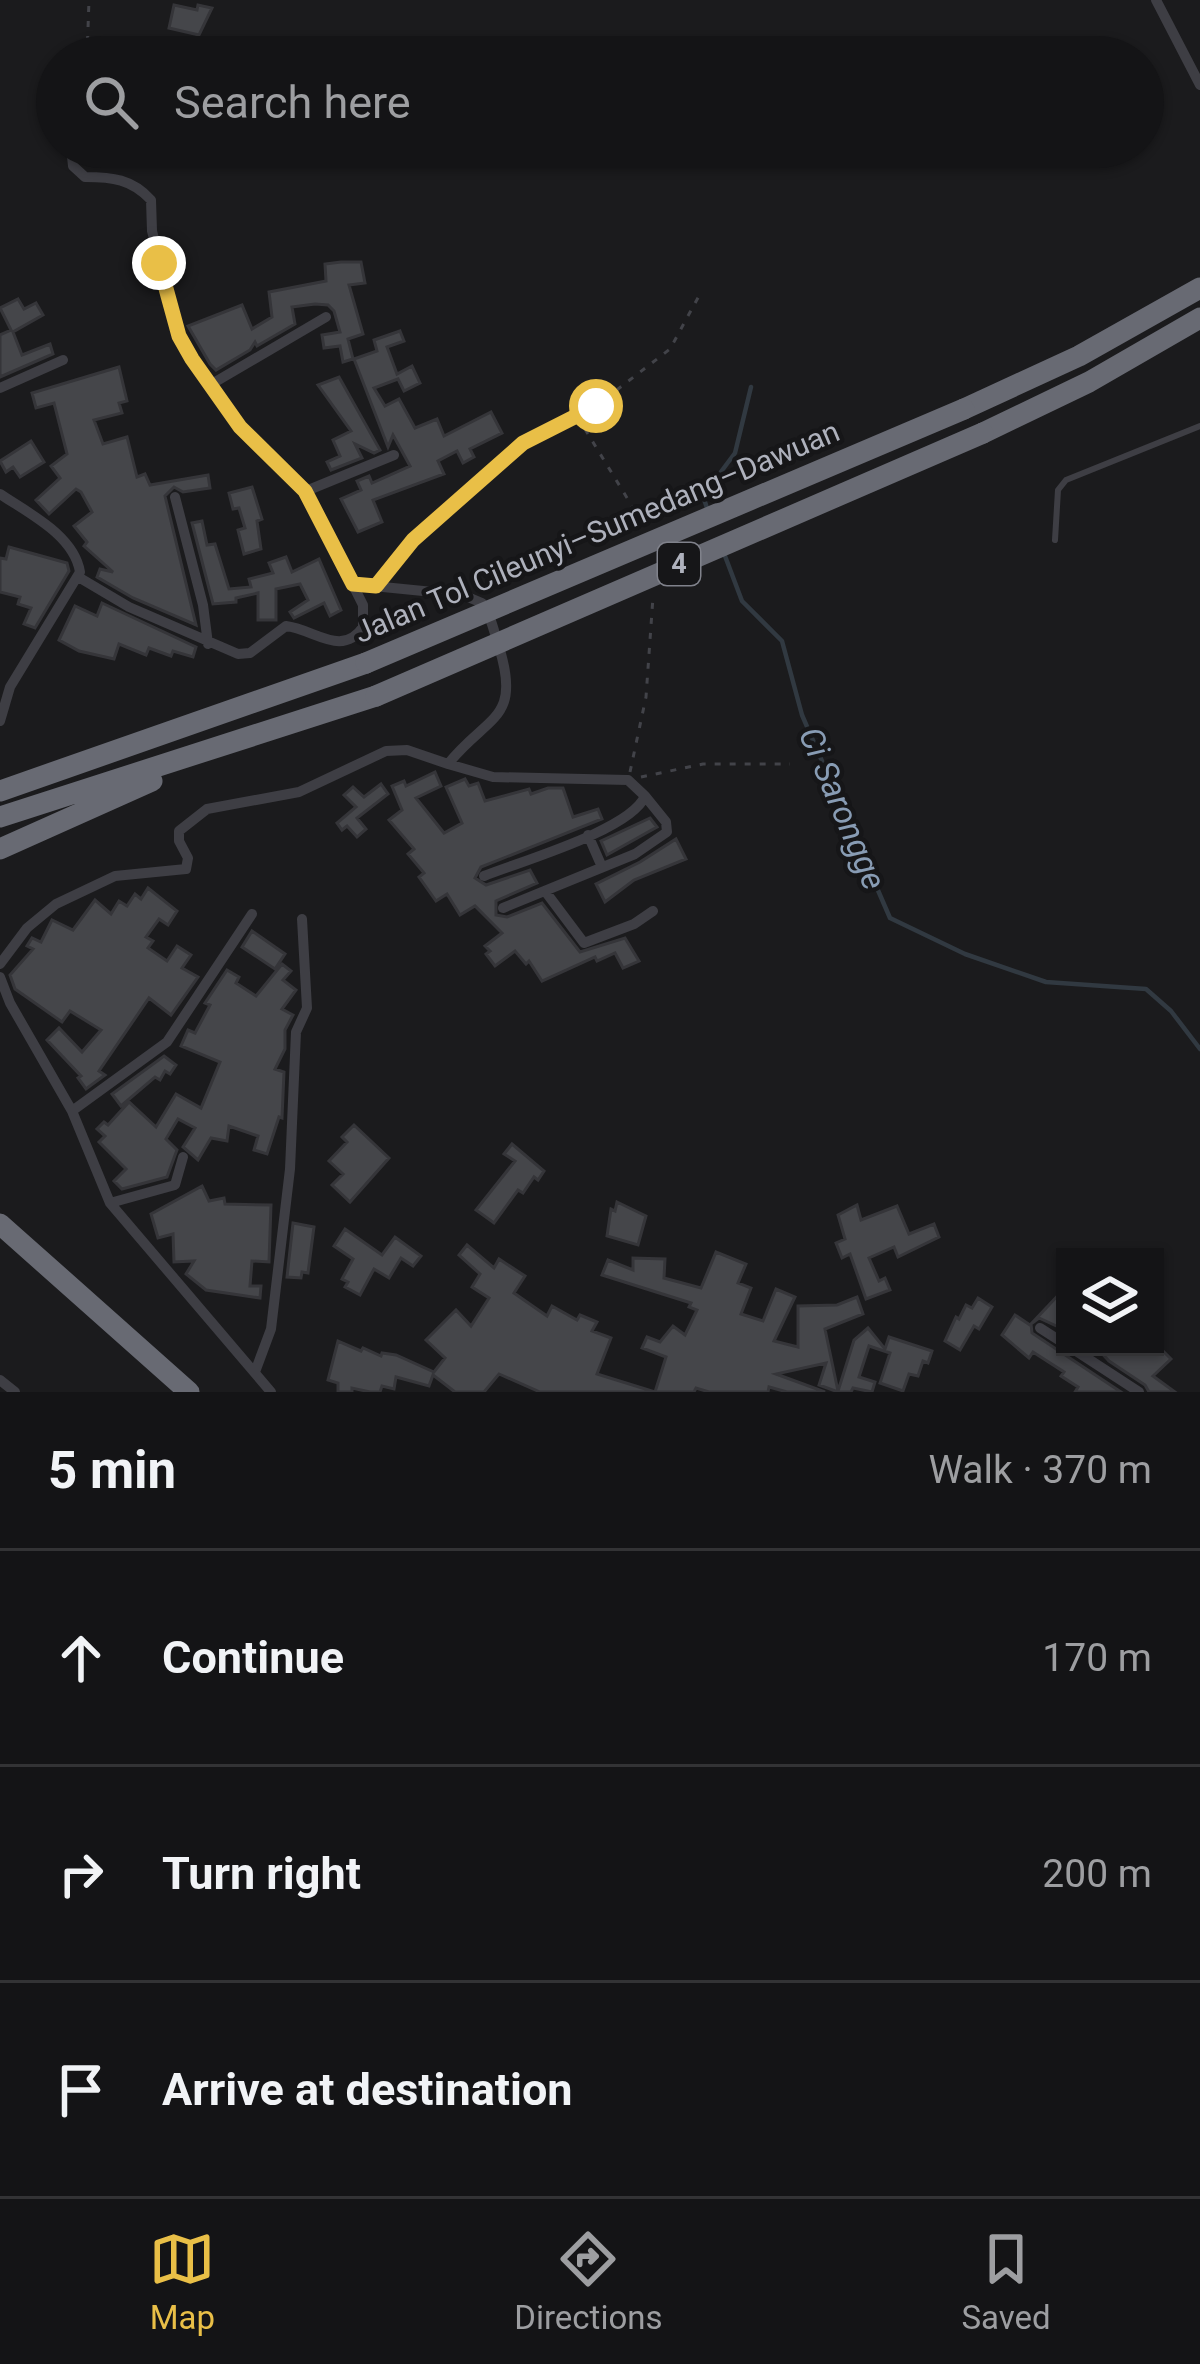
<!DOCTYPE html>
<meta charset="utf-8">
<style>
body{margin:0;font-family:Roboto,sans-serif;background:#1d1d1f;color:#f1f3f6}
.controls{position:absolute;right:36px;bottom:36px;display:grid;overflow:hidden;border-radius:0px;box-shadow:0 3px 9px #0004}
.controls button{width:108px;height:108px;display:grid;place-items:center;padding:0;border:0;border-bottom:3px solid #333335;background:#141416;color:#f1f3f6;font:60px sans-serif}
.stop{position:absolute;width:36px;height:36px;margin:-27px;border:9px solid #e9bf47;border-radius:50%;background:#fff}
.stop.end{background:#e9bf47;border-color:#fff;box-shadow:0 3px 12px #0008}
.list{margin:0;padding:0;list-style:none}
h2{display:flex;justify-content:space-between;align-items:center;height:156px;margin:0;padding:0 48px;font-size:51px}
h2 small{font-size:39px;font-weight:400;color:#9d9ea1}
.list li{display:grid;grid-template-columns:78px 1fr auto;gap:36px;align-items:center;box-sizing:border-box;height:216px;padding:0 48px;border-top:3px solid #333335}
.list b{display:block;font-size:45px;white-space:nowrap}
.list em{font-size:39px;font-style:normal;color:#9d9ea1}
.icon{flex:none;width:66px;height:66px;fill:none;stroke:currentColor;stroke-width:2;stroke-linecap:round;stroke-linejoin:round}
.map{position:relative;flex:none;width:1200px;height:1392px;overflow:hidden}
.search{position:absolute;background:#141416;box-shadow:0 3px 9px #0004;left:36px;right:36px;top:36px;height:132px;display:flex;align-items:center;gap:30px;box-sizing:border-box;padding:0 42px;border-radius:66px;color:#9d9ea1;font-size:45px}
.sheet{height:804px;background:#141416}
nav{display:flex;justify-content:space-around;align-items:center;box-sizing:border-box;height:168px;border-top:3px solid #333335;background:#141416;font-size:33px;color:#9d9ea1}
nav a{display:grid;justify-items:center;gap:6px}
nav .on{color:#e9bf47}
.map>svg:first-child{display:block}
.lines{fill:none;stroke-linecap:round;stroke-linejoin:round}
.stream{stroke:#313941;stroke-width:4.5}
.building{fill:#45464a;stroke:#353539;stroke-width:3}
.path{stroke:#424349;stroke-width:3;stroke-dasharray:6 9;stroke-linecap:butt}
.lane{stroke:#3e3e44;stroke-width:6}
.street{stroke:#3e3e44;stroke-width:10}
.highway{stroke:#686a73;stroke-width:21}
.highway-bridge{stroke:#686a73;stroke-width:21}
.route{stroke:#e9bf47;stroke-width:15}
.labels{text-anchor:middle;stroke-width:9;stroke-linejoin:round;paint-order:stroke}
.shield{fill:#161618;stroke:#80828b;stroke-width:3}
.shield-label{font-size:27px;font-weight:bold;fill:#aeb1bc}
.street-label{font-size:30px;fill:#aeb1bc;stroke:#161618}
.water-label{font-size:33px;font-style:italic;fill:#889cb4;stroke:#161618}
</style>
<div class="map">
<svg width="1200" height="1392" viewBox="0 0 1200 1392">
<rect width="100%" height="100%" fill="#1b1b1d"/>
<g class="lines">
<path class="stream" d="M708,511L703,496L735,453L751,387
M725,556L742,601L782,641L802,715L890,918L965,954L1046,982L1146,989L1171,1011L1200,1049"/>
</g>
<path class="building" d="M174,5L197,10L198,5L212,8L199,35L169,28Z
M341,262H361L365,283L349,285L363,334L348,339L353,359L343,362L340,346L324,348L322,335L340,332L334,311L328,305L315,304L292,307L295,324L257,346L255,342L250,350L216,370L210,364L188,326L242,305L252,329L272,317L269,292L326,281L325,264Z
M18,299L24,309L36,303L43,315L13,332L22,355L50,344L53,354L0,377V335L11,330L0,308Z
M400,331L404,341L387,347L397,374L412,366L420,383L404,391L398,379L374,388L385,406L399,399L415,428L437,419L444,436L491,412L502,433L470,449L474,457L463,463L457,451L438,461L444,474L373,500L382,522L358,532L341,499L361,490L357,481L369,476L372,483L410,466L393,435L388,447L354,359L377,351L374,340Z
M119,367L127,401L119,403L122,413L94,420L103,444L127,437L137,477L145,474L150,485L208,475L210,488L183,492L174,487L165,496L196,625L133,598L97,577L100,569L113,572L84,546L87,542L74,526L92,512L81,492L76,489L49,514L36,500L60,478L51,466L67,454L54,403L36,408L32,393Z
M339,377L380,450L374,453L355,444L362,458L331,470L327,462L340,456L333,440L351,431L318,385Z
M31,441L44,462L20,477L13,467L6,472L0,461Z
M252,487L262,519L257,521L261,549L244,554L238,530L245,528L239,508L233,509L229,493Z
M202,521L207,545L215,544L229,589L251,587L249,579L273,573L269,563L286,557L292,572L319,559L341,610L330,616L324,603L294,618L290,612L308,600L300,584L276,589V620H258V593L236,598V602L213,604L192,523Z
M9,547L67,563L69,571L35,628L24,624L31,608L18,604L20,597L0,592V558L6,559Z
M102,603L196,647L193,657L173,651L171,656L149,648L146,655L119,644L114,659L79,651L59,640L75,606L97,616Z
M435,772L441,786L416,798L444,833L462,823L446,787L465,779L469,786L478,783L485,801L529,789L531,794L548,788H563L573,817L598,809L602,819L481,867L475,878L486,885L530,870L537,883L496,901V915L507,917L542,903L580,952L625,938L639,961L623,968L615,953L597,961L595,957L542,981L529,961L526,964L515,951L495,966L486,954L490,951L485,946L502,933L475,906L460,915L447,894L436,901L419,877L424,873L408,854L414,849L389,820L402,810L392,786L404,781L406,786Z
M381,784L388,794L357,818L366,829L357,837L347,826L342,830L337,823L356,807L344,795L353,787L364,797Z
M650,818L657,827L607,855L601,841Z
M676,839L686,859L634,880L605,902L596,884L640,862Z
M148,888L177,911L168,925L159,919L146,937L153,941L148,948L167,961L177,946L191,955L182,968L198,977L171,1015L149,998L99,1071L105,1075L86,1089L78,1078L81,1076L47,1040L59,1028L82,1052L101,1030L70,1011L62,1022L15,989L10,975L33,949L27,946L32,938L41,942L52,920L73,930L95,900L111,914L119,901L127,906L135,894L141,899Z
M252,931L285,954L275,969L242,947Z
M282,964L291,971L283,980L296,990L282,1009L293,1015L285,1030V1049L275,1069L284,1072L282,1118L279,1117L267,1154L254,1150L258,1136L229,1126L227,1141L211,1138L198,1160L183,1147L195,1128L178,1119L166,1139L177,1150L167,1177L122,1189L114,1181L126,1169L99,1142L105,1136L97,1129L104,1122L108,1125L129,1102L156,1127L176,1094L201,1108L220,1062L181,1046L188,1030L195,1033L210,1005L205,1003L227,970L239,977L236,983L256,996Z
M164,1056L176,1065L170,1074L165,1071L160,1080L155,1077L121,1106L112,1094Z
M354,1125L389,1158L350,1202L332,1185L343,1174L329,1161L347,1142L342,1137Z
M512,1144L544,1171L538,1180L534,1177L523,1193L518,1190L494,1223L476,1210L515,1161L504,1154Z
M202,1186L209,1201L224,1198L225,1204L271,1205L269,1262L252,1261L250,1286H261L260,1298L206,1290L186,1274L194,1261L174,1262L173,1234L158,1238L151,1214Z
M617,1202L646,1216L638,1245L607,1236L611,1209L615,1211Z
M857,1205L861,1220L897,1206L909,1234L934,1224L939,1237L898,1257L894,1247L869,1258L879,1281L885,1278L890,1290L866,1299L850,1254L842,1258L836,1243L845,1239L838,1215Z
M293,1223L314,1227L308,1273L302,1272L301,1278L287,1277Z
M345,1229L382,1255L395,1237L421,1256L413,1266L401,1258L389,1278L374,1269L360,1295L345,1287L348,1282L342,1279L353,1259L334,1246Z
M467,1245L494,1268L499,1259L525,1276L514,1293L547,1316L552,1306L577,1320L580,1315L597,1322L592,1331L611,1338L597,1374L655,1392L666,1357L642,1348L647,1337L660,1342L673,1326L685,1335L697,1310L689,1307L691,1303L602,1275L608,1260L633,1270V1258L665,1259L664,1278L701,1288L716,1252L746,1264L738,1283L751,1288L741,1314L763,1321L776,1289L795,1297L774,1341L798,1347V1306L837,1305L857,1297L863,1314L825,1329L838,1391L854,1340L868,1328L885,1349L889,1337L932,1351L928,1363L923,1361L918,1376L909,1374L903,1391L880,1383L890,1353L869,1346L859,1377L875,1382L872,1392L853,1388L851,1392H838L819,1385L826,1363L776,1374L825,1392H787L769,1387L768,1392H709L696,1388L694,1392H540L499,1374L484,1392H455L433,1375L429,1386L396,1377L394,1389L382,1386L380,1392H370L352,1388V1392H338V1383L328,1380L338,1341L361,1351L363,1348L381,1356L382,1353L396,1355L434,1372L445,1358L426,1340L456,1310L471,1326L489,1298L472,1287L480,1274L459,1255Z
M1065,1288V1330L1039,1318L1031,1324L1032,1333L1121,1392H1075L1078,1387L1061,1376L1064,1372L1033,1352L1029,1358L1002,1335L1015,1315L1030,1325Z
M978,1298L992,1307L979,1329L974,1326L960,1350L945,1341L956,1317L959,1319L966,1305L972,1308Z
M1096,1347H1153L1159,1354L1163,1351L1171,1359L1153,1376L1175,1392H1149L1145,1385L1109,1361Z"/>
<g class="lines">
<path class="path" d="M87,57L89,0
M577,416L632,506L638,530
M385,576L413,540L523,443L596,406L670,349L700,294
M630,772L646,697L653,597
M641,777L703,764H790"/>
<path class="lane" d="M1055,540L1058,490L1066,480L1200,426"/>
<path class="street" d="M1156,0L1200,85
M71,147L73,166L85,177C112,177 132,179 151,200L152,231L179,336L240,427L306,491L363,605V627C342,658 314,629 286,626L250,653L238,654L129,607L80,578
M210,385L326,317
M0,388L63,360
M306,491L394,455
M0,494C28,513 74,535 80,572L10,687L0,721
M175,497L203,605L208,644
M448,764L493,777L628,780L645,796C631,830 521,861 484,876
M588,835L602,867
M545,891L584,943L634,924L653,911
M503,908L635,854L667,832L666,822L645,796
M0,964L27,928L56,904L115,876L186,869L188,858L179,841V831L207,809L299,792L386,751L407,750L448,764C487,715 522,721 499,647C494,632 491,615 482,603L463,595L353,584
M0,977L10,1003L72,1111L110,1203L271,1392
M72,1111L167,1042L252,914
M110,1203L175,1185L183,1157
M1040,1328L1065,1344
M1070,1347L1139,1392
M255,1372L271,1329L290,1169L296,1032L307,1008L302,919
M0,1380L15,1392"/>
<path class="highway" d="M964,409L1079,356L1200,288
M983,433L1089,382L1200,318
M0,791L366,663
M0,817L376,696
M0,849L152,781
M0,1224L189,1392"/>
<path class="highway-bridge" d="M366,663L964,409
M376,696L983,433"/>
</g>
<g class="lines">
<path class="route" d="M159,263L179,336L192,359L240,427L305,491L353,584L376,586L413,540L523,443L596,406"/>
</g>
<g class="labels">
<rect class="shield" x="658" y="543" width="42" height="42" rx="9"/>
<g class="shield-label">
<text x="679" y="573">4</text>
</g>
<g class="street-label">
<text transform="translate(597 532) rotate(-23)" y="10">Jalan Tol Cileunyi–Sumedang–Dawuan</text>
</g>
<g class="water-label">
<text transform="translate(843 808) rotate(67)" y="12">Ci Sarongge</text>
</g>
</g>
</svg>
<div class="controls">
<button><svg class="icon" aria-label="layers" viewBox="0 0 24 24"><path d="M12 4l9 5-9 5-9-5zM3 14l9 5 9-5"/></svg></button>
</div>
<div class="stop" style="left:596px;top:406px"></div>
<div class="stop end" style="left:159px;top:263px"></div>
<div class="search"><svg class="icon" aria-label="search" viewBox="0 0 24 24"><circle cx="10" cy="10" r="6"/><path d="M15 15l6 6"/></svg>Search here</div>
</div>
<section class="sheet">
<h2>5 min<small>Walk · 370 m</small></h2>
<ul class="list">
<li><svg class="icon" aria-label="ahead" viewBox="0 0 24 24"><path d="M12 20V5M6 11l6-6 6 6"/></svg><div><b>Continue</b></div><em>170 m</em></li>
<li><svg class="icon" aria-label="right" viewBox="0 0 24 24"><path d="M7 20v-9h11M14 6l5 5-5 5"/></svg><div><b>Turn right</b></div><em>200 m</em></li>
<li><svg class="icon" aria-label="arrive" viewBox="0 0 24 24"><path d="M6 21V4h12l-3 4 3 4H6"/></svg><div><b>Arrive at destination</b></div></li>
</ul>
</section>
<nav>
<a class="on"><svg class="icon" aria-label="map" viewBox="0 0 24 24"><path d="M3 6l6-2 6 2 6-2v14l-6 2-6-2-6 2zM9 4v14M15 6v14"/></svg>Map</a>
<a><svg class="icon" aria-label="directions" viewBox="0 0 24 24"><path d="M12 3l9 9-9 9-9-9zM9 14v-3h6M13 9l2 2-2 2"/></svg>Directions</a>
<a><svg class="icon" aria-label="saved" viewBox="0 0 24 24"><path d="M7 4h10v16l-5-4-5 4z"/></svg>Saved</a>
</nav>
